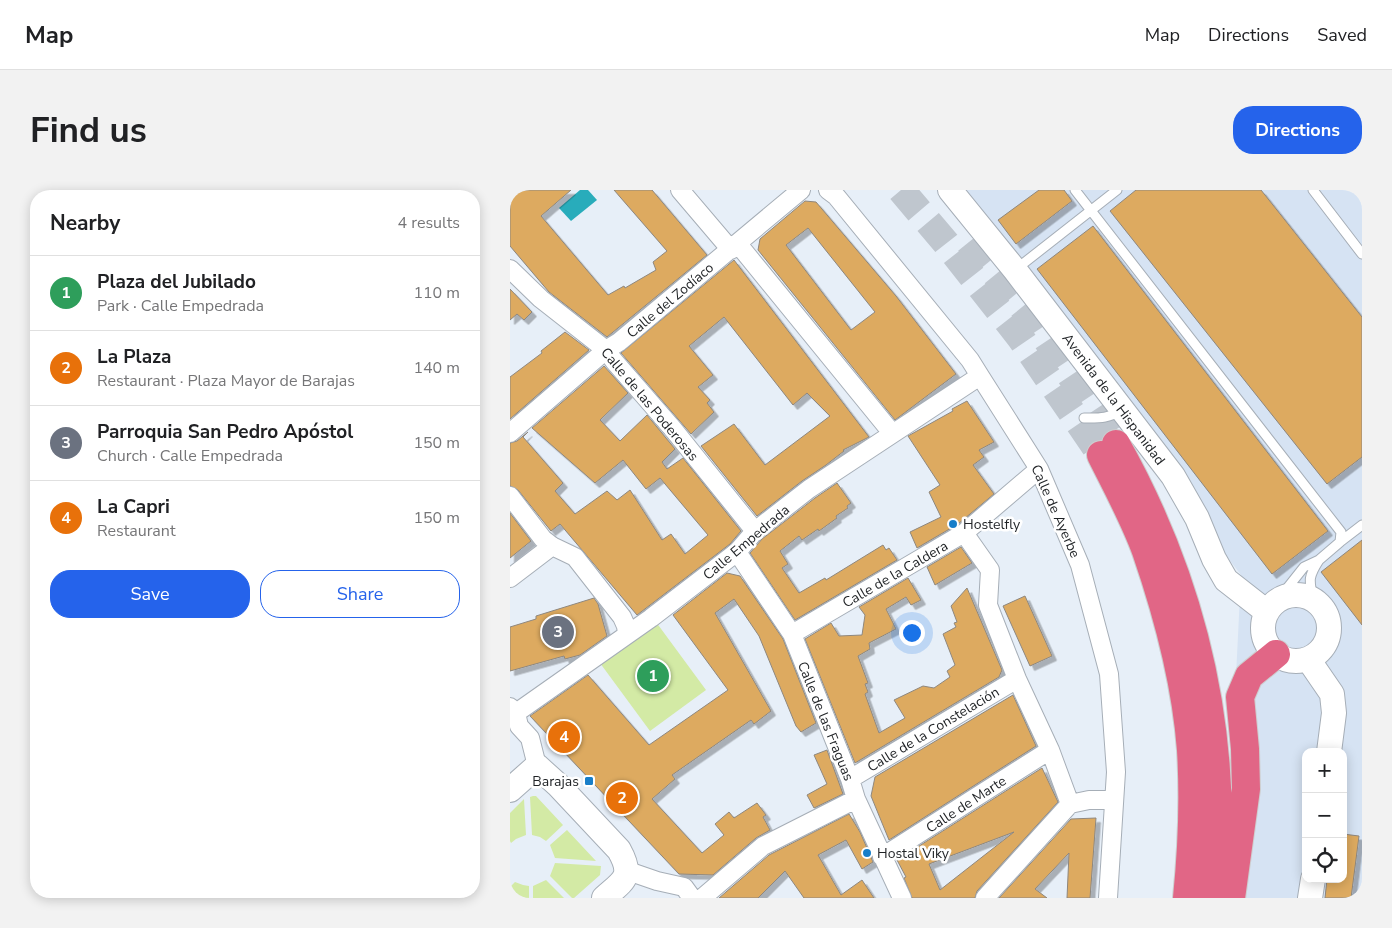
<!DOCTYPE html>
<meta charset="utf-8">
<style>
body{margin:0;font-family:"Nunito Sans",sans-serif;background:#f2f2f2;color:#202124}
.controls{position:absolute;right:15px;bottom:15px;display:grid;overflow:hidden;border-radius:10px;box-shadow:0 2px 12px #0003}
.controls button{width:45px;height:45px;display:grid;place-items:center;padding:0;border:0;border-bottom:1px solid #e0e0e0;background:#fff;color:#202124;font:25px sans-serif}
.you{position:absolute;left:401px;top:442px;width:18px;height:18px;margin:-12px;border:4px solid #fff;border-radius:50%;background:#1a73e8;box-shadow:0 0 0 8px #1a73e833}
.badge{display:grid;place-items:center;width:32px;height:32px;border-radius:50%;background:#2563eb;color:#fff;font-size:16px;font-weight:700}
.pin{position:absolute;translate:-50% -50%;border:2px solid #fff;box-shadow:0 1px 5px #0006}
.list{margin:0;padding:0;list-style:none}
h2{display:flex;justify-content:space-between;align-items:center;height:65px;margin:0;padding:0 20px;font-size:21px}
h2 small{font-size:16px;font-weight:400;color:#757577}
.list li{display:grid;grid-template-columns:32px 1fr auto;gap:15px;align-items:center;box-sizing:border-box;height:75px;padding:0 20px;border-top:1px solid #e0e0e0}
.list b{display:block;font-size:19px;white-space:nowrap}
.list p{margin:0;font-size:16px;white-space:nowrap;color:#757577}
.list em{font-size:16px;font-style:normal;color:#757577}
.actions{display:flex;gap:10px;padding:15px 20px}
.actions a{flex:1;padding:11px 0;border:1px solid #2563eb;border-radius:20px;text-align:center;font-size:18px;color:#2563eb}
.actions .main{background:#2563eb;color:#fff}
.icon{flex:none;width:28px;height:28px;fill:none;stroke:currentColor;stroke-width:2;stroke-linecap:round;stroke-linejoin:round}
.map{position:relative;flex:none;width:852px;height:708px;overflow:hidden;border-radius:20px}
header{display:flex;align-items:center;gap:30px;box-sizing:border-box;height:70px;padding:0 25px;background:#fff;border-bottom:1px solid #e0e0e0}
header strong{font-size:24px}
nav{display:flex;gap:28px;margin-inline-start:auto;font-size:18px}
.intro{display:flex;align-items:center;justify-content:space-between;box-sizing:border-box;height:120px;padding:0 30px}
h1{margin:0;font-size:35px}
.button{padding:12px 22px;border-radius:20px;background:#2563eb;color:#fff;font-size:18px;font-weight:700}
main{display:flex;gap:30px;padding:0 30px}
aside{flex:1;background:#fff;border-radius:20px;box-shadow:0 2px 12px #0003}
.map>svg:first-child{display:block}
.built{fill:#d6e3f3;fill-rule:evenodd}
.green{fill:#d3eaa5}
.water{fill:#28acbb}
.building{fill:#ddaa61;stroke:#8e877e;fill-rule:evenodd;filter:url(#shadow)}
.lines{fill:none;stroke-linecap:round;stroke-linejoin:round}
.highway-tunnel{stroke:#bfc6ce;stroke-width:28;stroke-dasharray:28 14;stroke-linecap:butt}
.lane-casing{stroke:#a6aeb7;stroke-width:11}
.street-casing{stroke:#a6aeb7;stroke-width:20}
.secondary-casing{stroke:#a6aeb7;stroke-width:26}
.highway-casing{stroke:#cececf;stroke-width:30}
.lane{stroke:#fff;stroke-width:9}
.street{stroke:#fff;stroke-width:18}
.secondary{stroke:#fff;stroke-width:24}
.highway{stroke:#e16686;stroke-width:28}
.poi-dot{fill:#177ec9;stroke:#fff;stroke-width:2}
.labels{text-anchor:middle;stroke-width:5;stroke-linejoin:round;paint-order:stroke}
.street-label{font-size:14px;fill:#1f2225;stroke:#fff}
.poi-label{font-size:14px;fill:#1f2225;stroke:#fff;text-anchor:start}
</style>
<header>
<strong>Map</strong>
<nav><a>Map</a><a>Directions</a><a>Saved</a></nav>
</header>
<div class="intro"><h1>Find us</h1><a class="button">Directions</a></div>
<main>
<aside>
<h2>Nearby<small>4 results</small></h2>
<ul class="list">
<li><span class="badge" style="background:#2e9e5b">1</span><div><b>Plaza del Jubilado</b><p>Park · Calle Empedrada</p></div><em>110 m</em></li>
<li><span class="badge" style="background:#e8710a">2</span><div><b>La Plaza</b><p>Restaurant · Plaza Mayor de Barajas</p></div><em>140 m</em></li>
<li><span class="badge" style="background:#6b7280">3</span><div><b>Parroquia San Pedro Apóstol</b><p>Church · Calle Empedrada</p></div><em>150 m</em></li>
<li><span class="badge" style="background:#e8710a">4</span><div><b>La Capri</b><p>Restaurant</p></div><em>150 m</em></li>
</ul>
<div class="actions"><a class="main">Save</a><a>Share</a></div>
</aside>
<div class="map">
<svg width="852" height="708" viewBox="0 0 852 708">
<defs>
<filter id="shadow"><feDropShadow dx="4.5" dy="4.5" stdDeviation="0" flood-color="#0004"/></filter>
</defs>
<rect width="100%" height="100%" fill="#e7eff8"/>
<path class="built" d="M438,0H852V708H715L731,385ZM796,562H833V689H796Z"/>
<path class="green" d="M146,432L196,500L140,541L90,473Z
M23,606H26L53,635L36,651L30,647L22,645L20,607Z
M14,609L16,645L6,649L1,653L0,651V623Z
M57,640L86,671L45,668L40,655Z
M45,673L91,676L90,685L64,708H62L40,686Z
M36,690L54,708H23V696Z
M5,692L13,695L19,696V708H0V697Z"/>
<path class="water" d="M70,0H78L87,10L61,31L49,18Z"/>
<path class="building" d="M0,0H61L31,26L98,105L114,96L115,98L146,80L143,72L157,61L104,0H142L197,65L97,147L39,102L0,56Z
M529,0H554L562,11L506,54L488,30Z
M626,0H751L852,127V267L817,294L600,21Z
M295,11L306,12L386,106L446,184L385,230L248,60L250,49ZM298,38L365,122L341,140L276,55Z
M583,36L818,341L762,384L527,79Z
M224,70L359,247L333,260L334,261L316,275L292,291L247,326L191,256L224,234L255,275L320,226L297,203L283,215L214,127L179,156L203,185L188,197L200,210L197,213L204,222L181,244L111,163Z
M0,99L22,122L14,130L7,124L0,130Z
M55,142L79,160L0,229V187L32,163L31,161Z
M94,176L118,203L90,230L110,251L137,225L165,259L152,272L157,279L173,268L231,341L220,354L127,425L50,334L41,341L8,300L0,296V253L7,251L18,242L13,247L53,293L45,301L65,324L97,301L107,310L120,300L152,350L161,344L175,364L198,345L150,288L136,299L113,270L85,293L22,238Z
M457,211L484,252L469,260L474,267L463,275L484,304L448,334L407,358L400,342L431,327L419,302L430,295L398,246L443,221L442,219Z
M327,293L341,313L337,316L338,318L326,326L327,328L309,341L308,339L292,350L289,346L270,361L278,374L272,378L289,403L315,388L316,390L373,355L376,360L379,358L387,370L285,430L240,363L252,349L305,308Z
M0,323L21,351L0,368Z
M852,350V435L811,382Z
M451,357L462,373L425,395L417,377Z
M217,383L230,386L273,449L306,533L291,542L286,536L249,446L224,409L205,423L261,521L244,534L241,530L162,585L165,589L142,609L192,663L214,645L205,634L219,622L224,628L247,613L256,625L253,627L260,640L246,648L203,685L169,684L20,526L78,485L139,555L218,500L163,425Z
M398,388L411,410L401,415L396,407L376,419L386,439L359,453L360,459L348,466L358,493L355,494L358,502L355,504L369,543L395,528L384,510L413,496L424,498L440,487L437,481L445,475L433,444L446,437L444,433L447,432L441,416L457,398L492,480L489,487L345,573L295,449L321,433L329,446L352,445L355,425L349,417Z
M515,406L542,466L520,476L493,416Z
M84,408L88,414L97,446L70,465L55,469L54,466L0,481V437L26,429V426Z
M503,505L526,556L379,650L361,606L365,587Z
M317,560L333,604L304,618L297,605L317,594L304,565Z
M532,578L548,612L467,701L465,708H402L394,688L396,687L387,670ZM504,642L430,700L419,674Z
M339,624L350,642L363,672L352,679L336,650L308,665L331,705L352,690L364,708H294L275,681L248,708H209L259,665Z
M586,628L580,708H557L559,663L525,699L537,708H489L561,629Z
M833,644L849,646L841,708H815L817,689H833Z"/>
<g class="lines">
<path class="highway-tunnel" d="M391,0L436,53L510,147L591,265
M459,52L527,135L606,254"/>
<g class="lane-casing">
<path id="lane" d="M565,0L831,342L830,352L809,370L794,377L767,411
M803,0L852,64
M505,80L607,0
M574,228C588,228 599,229 610,220
M830,352L852,335
M803,409C799,390 798,387 809,370"/>
</g>
<g class="street-casing">
<path id="street" d="M170,0L221,60
M318,0L326,6L460,170L470,186L529,279L570,375L599,484L606,582L598,708
M228,54L382,243
M0,79L31,109L96,160L104,171L163,239L245,341
M0,243L96,160L109,152L291,0
M0,306L33,349L42,356L65,367L112,427L116,436L117,444
M454,343L480,380L478,415L507,489L540,560L560,614
M227,362L282,444L340,589L346,609L392,708
M0,388L42,356
M282,444L454,343L529,279
M0,517L6,523L9,536L20,548L27,576
M6,523L141,428L227,362L245,341L299,299L470,186
M340,589L507,489
M560,614L579,610H603
M372,667L540,560
M118,681L147,691L174,697L182,708
M192,708L253,656L346,609
M475,708L560,614"/>
</g>
<g class="secondary-casing">
<path id="secondary" d="M440,0L505,80L663,286L687,328L704,369L716,390L757,422
M753 438a33 33 0 1 1 66 0a33 33 0 1 1-66 0Z
M798,469L822,504L824,523L819,562
M0,600L27,576L48,595L109,660C124,687 114,690 94,708
M800,708L803,689"/>
</g>
<g class="highway-casing">
<path id="highway" d="M606,254C674,376 710,508 708,647C707,667 705,688 704,708
M591,265C607,297 624,328 636,361C658,425 676,493 681,560C684,610 682,659 677,708
M721,708L736,599L735,559L730,507L739,486L766,464"/>
</g>
<use href="#lane" class="lane"/>
<use href="#street" class="street"/>
<use href="#secondary" class="secondary"/>
<use href="#highway" class="highway"/>
</g>
<g class="poi-dot">
<circle cx="443" cy="334" r="5"/>
<rect x="74" y="586" width="10" height="10" rx="2.5"/>
<circle cx="357" cy="663" r="5"/>
</g>
<g class="labels">
<g class="street-label">
<text transform="translate(160 110) rotate(-40)" y="5">Calle del Zodíaco</text>
<text transform="translate(604 209) rotate(53)" y="5">Avenida de la Hispanidad</text>
<text transform="translate(140 214) rotate(50)" y="5">Calle de las Poderosas</text>
<text transform="translate(546 321) rotate(66)" y="5">Calle de Ayerbe</text>
<text transform="translate(236 352) rotate(-40)" y="5">Calle Empedrada</text>
<text transform="translate(385 384) rotate(-30)" y="5">Calle de la Caldera</text>
<text transform="translate(316 531) rotate(68)" y="5">Calle de las Fraguas</text>
<text transform="translate(423 539) rotate(-31)" y="5">Calle de la Constelación</text>
<text transform="translate(456 614) rotate(-33)" y="5">Calle de Marte</text>
</g>
<g class="poi-label">
<text x="453" y="339">Hostelfly</text>
<text x="69" y="596" text-anchor="end">Barajas</text>
<text x="367" y="668">Hostal Viky</text>
</g>
</g>
</svg>
<div class="controls">
<button>+</button>
<button>−</button>
<button><svg class="icon" aria-label="locate" viewBox="0 0 24 24"><circle cx="12" cy="12" r="6"/><path d="M12 2v4M12 18v4M2 12h4M18 12h4"/></svg></button>
</div>
<div class="you"></div>
<div class="pin badge" style="left:143px;top:486px;background:#2e9e5b">1</div>
<div class="pin badge" style="left:112px;top:608px;background:#e8710a">2</div>
<div class="pin badge" style="left:48px;top:442px;background:#6b7280">3</div>
<div class="pin badge" style="left:54px;top:547px;background:#e8710a">4</div>
</div>
</main>
